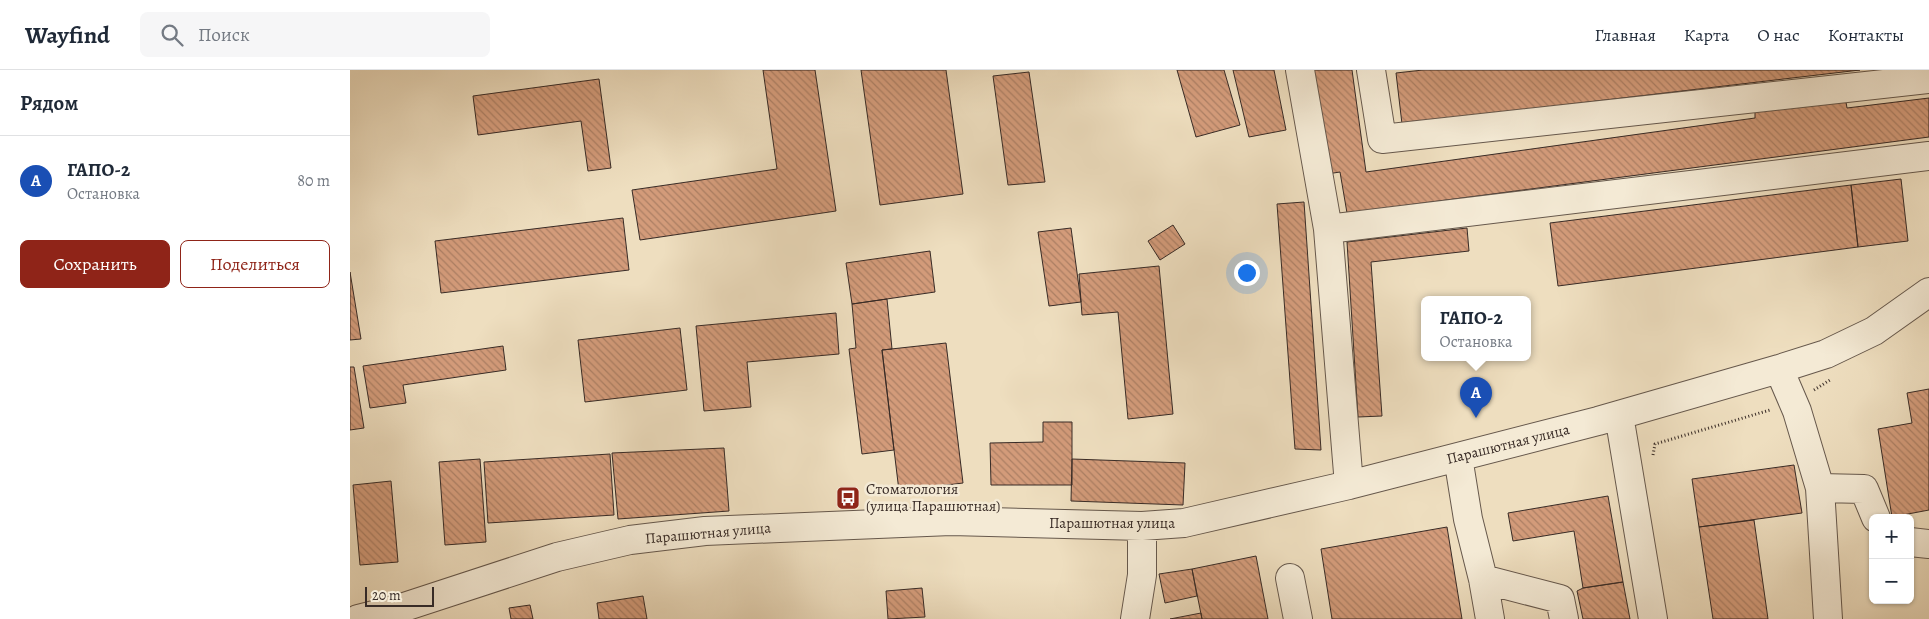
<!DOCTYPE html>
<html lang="ru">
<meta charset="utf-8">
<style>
body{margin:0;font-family:Alegreya,serif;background:#f6f6f7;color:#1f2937}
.controls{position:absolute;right:15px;bottom:15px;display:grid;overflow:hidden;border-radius:8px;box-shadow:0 1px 4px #0004}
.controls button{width:45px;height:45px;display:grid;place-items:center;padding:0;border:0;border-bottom:1px solid #e0e1e3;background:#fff;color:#1f2937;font:25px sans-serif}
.scale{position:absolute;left:15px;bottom:12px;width:69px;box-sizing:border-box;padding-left:5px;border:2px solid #382b26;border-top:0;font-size:14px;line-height:18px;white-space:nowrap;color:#382b26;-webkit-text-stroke:4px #f4ead5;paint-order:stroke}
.you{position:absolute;left:896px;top:202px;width:18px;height:18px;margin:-12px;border:4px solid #fff;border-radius:50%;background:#1a73e8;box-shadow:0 0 0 8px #1a73e833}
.badge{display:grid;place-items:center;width:32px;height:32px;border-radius:50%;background:#8f2418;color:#fff;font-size:16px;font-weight:700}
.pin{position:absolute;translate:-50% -41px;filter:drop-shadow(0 1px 2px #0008)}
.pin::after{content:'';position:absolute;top:26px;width:18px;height:15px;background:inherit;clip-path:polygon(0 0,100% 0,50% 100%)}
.popup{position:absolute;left:1071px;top:226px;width:110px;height:65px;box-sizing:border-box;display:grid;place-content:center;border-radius:8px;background:#fff;filter:drop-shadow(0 1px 4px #0005);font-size:16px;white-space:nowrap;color:#747a83}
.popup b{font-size:19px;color:#1f2937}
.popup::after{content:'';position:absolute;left:50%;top:100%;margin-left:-10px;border:10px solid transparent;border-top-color:#fff}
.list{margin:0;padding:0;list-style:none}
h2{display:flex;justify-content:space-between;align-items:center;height:65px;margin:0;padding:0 20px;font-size:21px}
h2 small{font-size:16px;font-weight:400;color:#747a83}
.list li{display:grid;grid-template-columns:32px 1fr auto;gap:15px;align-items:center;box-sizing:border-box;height:90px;padding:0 20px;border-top:1px solid #e0e1e3}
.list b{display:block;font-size:19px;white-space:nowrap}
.list p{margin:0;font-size:16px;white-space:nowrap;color:#747a83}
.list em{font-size:16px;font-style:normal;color:#747a83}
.actions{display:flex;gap:10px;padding:15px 20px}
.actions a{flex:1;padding:11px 0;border:1px solid #8f2418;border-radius:8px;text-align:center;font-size:18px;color:#8f2418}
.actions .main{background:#8f2418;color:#fff}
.icon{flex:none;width:28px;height:28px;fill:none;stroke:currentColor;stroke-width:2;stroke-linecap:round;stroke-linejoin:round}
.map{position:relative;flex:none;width:1579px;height:549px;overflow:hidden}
header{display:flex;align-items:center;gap:30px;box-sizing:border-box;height:70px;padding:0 25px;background:#fff;border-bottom:1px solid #e0e1e3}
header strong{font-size:24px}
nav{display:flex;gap:28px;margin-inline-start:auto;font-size:18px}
.search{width:350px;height:45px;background:#f6f6f7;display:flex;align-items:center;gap:12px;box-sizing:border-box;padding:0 18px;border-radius:8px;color:#747a83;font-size:19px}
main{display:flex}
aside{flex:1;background:#fff}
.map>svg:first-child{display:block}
.building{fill:url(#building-back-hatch);stroke:#382b26}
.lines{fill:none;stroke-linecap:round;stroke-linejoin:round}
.minor-casing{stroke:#66584c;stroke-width:30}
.path{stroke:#382b26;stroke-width:3;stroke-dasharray:1 2.5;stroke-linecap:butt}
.minor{stroke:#f4ead5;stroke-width:28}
.labels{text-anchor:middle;stroke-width:5;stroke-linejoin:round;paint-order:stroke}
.street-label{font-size:15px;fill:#382b26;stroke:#f4ead5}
.poi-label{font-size:15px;fill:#382b26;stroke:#f4ead5;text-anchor:start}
</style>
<header>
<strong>Wayfind</strong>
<div class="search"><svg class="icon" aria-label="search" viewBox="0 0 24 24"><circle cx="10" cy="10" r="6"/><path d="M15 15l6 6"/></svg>Поиск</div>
<nav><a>Главная</a><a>Карта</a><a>О нас</a><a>Контакты</a></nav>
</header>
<main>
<aside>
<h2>Рядом<small></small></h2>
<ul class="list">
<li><span class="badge" style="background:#1a4fb4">A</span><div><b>ГАПО-2</b><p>Остановка</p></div><em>80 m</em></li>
</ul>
<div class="actions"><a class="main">Сохранить</a><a>Поделиться</a></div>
</aside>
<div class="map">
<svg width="1579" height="549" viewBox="0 0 1579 549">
<defs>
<pattern id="building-back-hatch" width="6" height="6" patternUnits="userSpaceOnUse" patternTransform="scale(1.25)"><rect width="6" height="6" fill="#d39b7a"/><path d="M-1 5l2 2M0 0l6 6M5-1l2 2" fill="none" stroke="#ac7f64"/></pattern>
</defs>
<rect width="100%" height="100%" fill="#eedebf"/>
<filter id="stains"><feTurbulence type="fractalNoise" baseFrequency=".004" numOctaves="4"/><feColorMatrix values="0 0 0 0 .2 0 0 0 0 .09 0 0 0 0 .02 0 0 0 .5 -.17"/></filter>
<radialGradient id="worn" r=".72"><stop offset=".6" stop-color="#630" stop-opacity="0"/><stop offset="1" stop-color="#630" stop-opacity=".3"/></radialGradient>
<path class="building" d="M413,0H465L486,141L290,170L282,120L427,99Z
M511,0H596L613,124L530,135Z
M827,0H874L890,55L846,67Z
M883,0H924L936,60L899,67Z
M961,0H1002L1016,102L1405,48V41L1496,32L1497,38L1579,28V67L997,143L990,102L977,104Z
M1073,0H1510L1052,54L1046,3Z
M679,2L695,112L658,115L643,6Z
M249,9L261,98L238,101L231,51L128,65L123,26Z
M1551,109L1558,171L1508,177L1501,115Z
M1501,115L1508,177L1208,216L1200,153Z
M954,132L971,380L945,379L927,134Z
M273,148L279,200L91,223L85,171Z
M823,155L835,174L810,190L798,171Z
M721,158L731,232L699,236L688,162Z
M1117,158L1119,181L1021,192L1032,346L1008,347L997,172Z
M580,181L585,222L502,234L496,193Z
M809,196L823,344L778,349L768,242L732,245L729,204Z
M0,202L11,269L0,270Z
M537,229L542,279L532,280L544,380L512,384L499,279L506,278L502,234Z
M486,243L489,284L397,292L401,337L354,341L346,256Z
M330,258L337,320L235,332L228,270Z
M596,273L613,413L549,421L532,280Z
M153,276L156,300L53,315L56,333L20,338L13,296Z
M0,297H4L14,358L0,360Z
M1579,319V440L1542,447L1528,359L1562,353L1557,323Z
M693,352H722V415H641L640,373L693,372Z
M374,378L379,441L268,449L262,383Z
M260,384L264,445L138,453L134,392Z
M130,389L136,472L95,475L89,392Z
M722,389L835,393L833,435L721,431Z
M1444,395L1452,443L1349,457L1342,409Z
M41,411L48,492L10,495L3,415Z
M1258,426L1273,512L1233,518L1224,461L1163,471L1158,443Z
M1404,450L1418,549H1363L1349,457Z
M1097,457L1112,549H982L971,479Z
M906,486L918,549H852L842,499Z
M842,499L847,526L815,533L809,504Z
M1273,512L1280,549H1233L1227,521L1233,518Z
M572,518L575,547L538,549L536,521Z
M293,526L297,549H249L247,533Z
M180,535L183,549H161L159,538Z
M851,543L852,549H820Z"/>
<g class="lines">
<g class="minor-casing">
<path id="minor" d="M950,0L978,159L999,415
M1021,0L1032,69L1579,9
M978,159L1579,86
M1429,299L1447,341L1470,418L1478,549
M1269,345L1303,549
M1108,387L1118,449L1133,509L1140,549
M1470,418L1514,419L1526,448
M1560,472L1579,474
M940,508L948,549
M1133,509L1210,529L1214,549
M8,549L51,538L207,487L280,470L355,461L601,451L792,456L834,453L999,415L1248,351L1429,299L1476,284L1524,261L1579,222
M785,549L792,505V456"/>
</g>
<path class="path" d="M1464,320L1480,310
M1303,385L1305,374L1420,340"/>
<use href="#minor" class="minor"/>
</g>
<defs>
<g id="bus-square" transform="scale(1.25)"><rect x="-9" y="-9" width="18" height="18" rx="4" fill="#8f2418" stroke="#f4ead5"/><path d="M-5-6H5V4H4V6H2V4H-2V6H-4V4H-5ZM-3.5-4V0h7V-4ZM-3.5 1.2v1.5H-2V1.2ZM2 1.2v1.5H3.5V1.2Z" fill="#fff"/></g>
</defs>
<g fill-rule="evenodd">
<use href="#bus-square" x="498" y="428"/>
</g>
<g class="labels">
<g class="street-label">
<text transform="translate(1158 374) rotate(-14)" y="5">Парашютная улица</text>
<text x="762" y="458">Парашютная улица</text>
<text transform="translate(358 463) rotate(-5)" y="5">Парашютная улица</text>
</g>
<g class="poi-label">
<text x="516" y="424">Стоматология<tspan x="516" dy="17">(улица Парашютная)</tspan></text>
</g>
</g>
<rect width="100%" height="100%" filter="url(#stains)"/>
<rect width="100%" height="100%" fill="url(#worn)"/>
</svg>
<div class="controls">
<button>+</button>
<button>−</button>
</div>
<div class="scale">20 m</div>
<div class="you"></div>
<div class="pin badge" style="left:1126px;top:348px;background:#1a4fb4">A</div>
<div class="popup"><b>ГАПО-2</b>Остановка</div>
</div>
</main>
